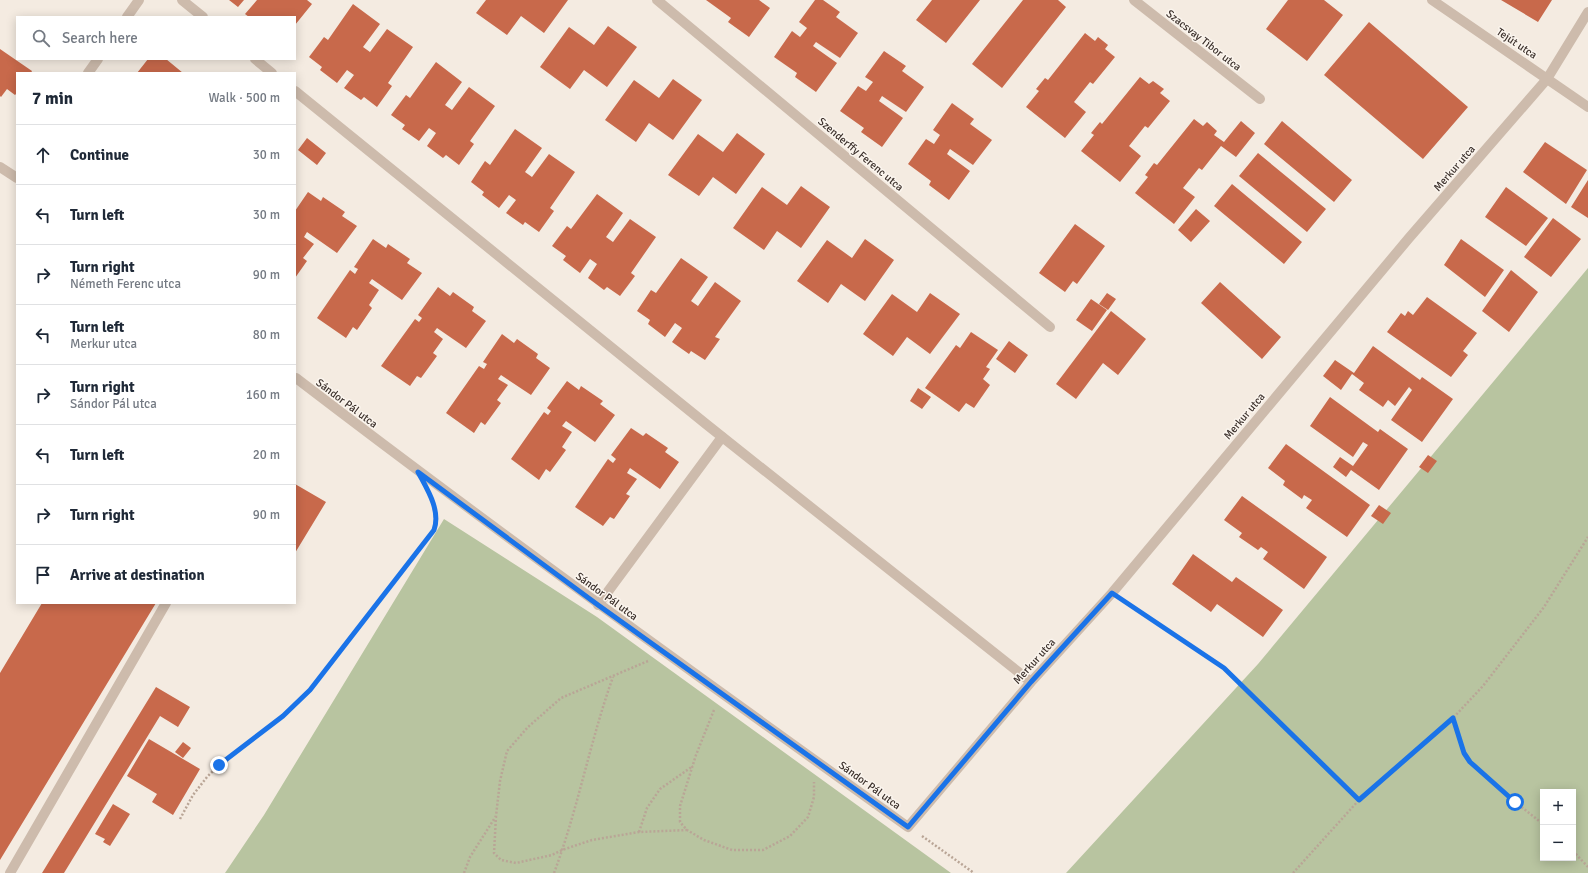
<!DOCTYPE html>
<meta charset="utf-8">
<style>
body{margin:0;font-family:Signika,sans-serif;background:#f6f6f7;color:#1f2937}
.controls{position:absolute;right:12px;bottom:12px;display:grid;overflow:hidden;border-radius:0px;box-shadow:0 2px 10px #0003}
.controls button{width:36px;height:36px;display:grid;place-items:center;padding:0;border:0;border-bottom:1px solid #e0e1e3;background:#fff;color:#1f2937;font:20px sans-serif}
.stop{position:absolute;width:12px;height:12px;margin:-9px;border:3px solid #1a73e8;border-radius:50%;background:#fff}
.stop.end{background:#1a73e8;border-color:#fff;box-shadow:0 1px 4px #0008}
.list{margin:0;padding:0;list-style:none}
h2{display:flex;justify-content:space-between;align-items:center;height:52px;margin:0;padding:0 16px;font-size:17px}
h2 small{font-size:13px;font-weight:400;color:#747a83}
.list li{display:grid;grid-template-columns:26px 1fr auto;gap:12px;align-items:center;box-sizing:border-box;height:60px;padding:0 16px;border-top:1px solid #e0e1e3}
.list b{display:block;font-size:15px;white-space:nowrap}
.list p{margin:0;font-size:13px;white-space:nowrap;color:#747a83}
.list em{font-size:13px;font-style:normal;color:#747a83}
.icon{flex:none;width:22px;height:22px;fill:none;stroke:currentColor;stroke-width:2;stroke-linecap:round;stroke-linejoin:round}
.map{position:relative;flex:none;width:1588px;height:873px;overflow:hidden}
.search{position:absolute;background:#fff;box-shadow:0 2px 10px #0003;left:16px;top:16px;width:280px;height:44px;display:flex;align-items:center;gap:10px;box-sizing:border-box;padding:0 14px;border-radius:0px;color:#747a83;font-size:15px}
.panel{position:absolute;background:#fff;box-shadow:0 2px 10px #0003;left:16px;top:72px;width:280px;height:532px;border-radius:0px}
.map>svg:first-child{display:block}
.green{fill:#b8c4a0;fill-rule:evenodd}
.building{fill:#c8694b}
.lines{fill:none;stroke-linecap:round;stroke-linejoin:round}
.path{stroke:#b9a596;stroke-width:2.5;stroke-dasharray:2 2;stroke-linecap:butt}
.service{stroke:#cdbbac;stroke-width:10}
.minor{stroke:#cdbbac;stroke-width:10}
.route{stroke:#1a73e8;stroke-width:5}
.labels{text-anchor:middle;stroke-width:3;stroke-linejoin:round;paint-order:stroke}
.street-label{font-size:11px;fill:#3b302b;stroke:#fbf5ee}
</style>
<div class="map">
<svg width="1588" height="873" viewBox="0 0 1588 873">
<rect width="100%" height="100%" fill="#f4ebe1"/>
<path class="green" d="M1588,268V873H1066L1258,664ZM1543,792H1573V858H1543Z
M444,519L597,617L951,873H225L264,815Z"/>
<path class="building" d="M229,0H244L238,7Z
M257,0H307L312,4L295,25V17H249L245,14Z
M486,0H568L544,33L521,16L507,35L476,13Z
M706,0H759L770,8L749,37L728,22L731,18Z
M815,0H823L840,12L836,17L858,33L840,58L816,42L813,46L837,63L816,92L795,77L797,73L774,57L792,31L800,37L807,28L799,22Z
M932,0H980L946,43L916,20Z
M1023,0H1058L1066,7L1002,88L972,64Z
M1288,0H1324L1343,15L1307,61L1266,29Z
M1501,0H1552L1538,22Z
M353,4L380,24L363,47L370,52L387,29L413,47L388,83L392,86L377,107L364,97L361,100L344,88L354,75L347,70L337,83L320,70L322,67L309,57L324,37L328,40Z
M1369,22L1468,107L1423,159L1324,75Z
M608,26L637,47L607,87L584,70L570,89L540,67L569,27L594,45Z
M1085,33L1095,41L1098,37L1108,45L1105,49L1115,57L1093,84L1090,82L1074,102L1086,112L1065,138L1026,107L1039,91L1036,89L1045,78L1048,80Z
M0,49L32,71L31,73H17V93L15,95L7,89L1,97L0,96Z
M884,51L906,66L902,71L924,87L906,112L882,96L879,101L903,118L882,147L861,132L864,128L840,111L858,86L866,91L873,82L865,77Z
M148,59H166L183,73H137Z
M436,62L462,82L445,105L452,110L469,87L495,106L470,141L474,144L459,165L446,155L443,158L427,146L436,133L429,128L419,141L402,129L405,125L391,115L406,95L410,98Z
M1140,77L1149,84L1153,81L1164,89L1160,93L1170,101L1148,128L1145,126L1129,146L1141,156L1120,182L1081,151L1094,135L1091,133L1100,122L1102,124Z
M673,79L702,100L673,140L649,123L636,142L605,120L634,80L659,98Z
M952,103L974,119L970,124L992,140L973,165L950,149L947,154L970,171L949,200L929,185L931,181L908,164L926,139L934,144L940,135L933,130Z
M1194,119L1203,126L1207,122L1217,131L1214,135L1224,142L1241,121L1255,133L1236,157L1221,146L1202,170L1199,168L1183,188L1195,197L1174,224L1135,193L1148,177L1145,175L1154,163L1157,165Z
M1282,121L1352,180L1334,202L1264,144Z
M515,129L542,148L525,172L532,177L549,154L575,172L550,208L554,211L539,232L525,222L523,225L506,213L516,200L509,195L499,208L482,195L484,192L471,182L485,161L490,165Z
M737,133L765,154L736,194L713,177L699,196L668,175L698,134L723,152Z
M307,138L326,153L317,165L298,150Z
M1545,142L1587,170L1566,204L1523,172Z
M1258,153L1326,209L1307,232L1239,176Z
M1588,180V218L1571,207Z
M1232,184L1302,242L1284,264L1214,206Z
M801,186L830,207L801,248L777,231L764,250L733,228L762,187L787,205Z
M1506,187L1548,218L1526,246L1485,217Z
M308,192L321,201L323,197L345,212L342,216L357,226L337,253L307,232L304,237L314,244L303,258L307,261L295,278V211Z
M597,194L623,213L606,237L613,242L630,219L656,237L631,273L635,276L620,296L607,287L604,290L588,278L597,264L590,259L580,273L563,260L566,256L552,246L567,226L571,229Z
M1196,209L1210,221L1191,242L1178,230Z
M1553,218L1581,239L1551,277L1524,257Z
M1075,224L1105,246L1077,284L1073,281L1065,292L1039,273Z
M373,239L386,248L388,244L410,259L407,263L422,273L402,300L372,279L369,283L379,290L369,305L372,308L357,330L353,327L346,338L317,318L350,270L355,274L358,269L354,267Z
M865,239L894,260L865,301L841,284L828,303L797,281L827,240L852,258Z
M1461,239L1504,270L1485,297L1444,265Z
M681,258L708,277L691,301L698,306L715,282L741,301L715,337L720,339L705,360L691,351L689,354L672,342L682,328L675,323L665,337L648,324L650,320L637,311L651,290L656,293Z
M1511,270L1538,292L1509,332L1482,311Z
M1220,282L1281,337L1262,359L1201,303Z
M438,287L450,296L453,292L474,307L472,311L486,321L466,348L437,328L434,332L443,339L433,353L437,356L421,378L417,376L410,386L381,366L415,319L419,322L422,318L418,315Z
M930,293L960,314L930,354L907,337L893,356L863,334L892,294L917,312Z
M1107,293L1116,299L1108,310L1099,304Z
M1427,297L1477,333L1463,351L1468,355L1451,377L1387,332L1401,313L1405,316L1408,311L1413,315Z
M1091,299L1107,310L1092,331L1076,320Z
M1111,311L1146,339L1118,375L1103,363L1076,399L1056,384Z
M971,332L998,350L986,367L990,369L983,379L990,385L974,408L966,403L959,412L925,388L956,345L960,348Z
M502,334L514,343L517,339L538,354L536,358L550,368L531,395L501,375L498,379L508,385L497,400L501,403L485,425L481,422L474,433L446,413L479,366L484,369L487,364L483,362Z
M1009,341L1028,355L1015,373L996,359Z
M1373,346L1420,380L1422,377L1453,399L1422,442L1391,420L1412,390L1409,387L1395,406L1388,400L1383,407L1359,390L1364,383L1352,374L1341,390L1323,376L1335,360L1354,373Z
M567,381L579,390L581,386L603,401L600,404L615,415L595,442L566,421L562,426L572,432L562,447L566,450L550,472L546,469L539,480L511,459L544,412L548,415L551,411L547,408Z
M918,388L931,397L922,409L910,401Z
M1330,397L1378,432L1380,429L1408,449L1379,490L1351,470L1346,477L1333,467L1340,457L1353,466L1368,445L1363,442L1353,457L1310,426Z
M631,428L643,436L646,433L668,448L665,452L679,462L660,489L630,468L627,473L637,479L626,494L630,496L614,519L610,517L603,526L575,507L608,459L613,463L616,459L611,455Z
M1286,444L1370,505L1347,537L1306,508L1312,500L1304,495L1302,499L1283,485L1285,481L1268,468Z
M1428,455L1437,461L1428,473L1419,467Z
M295,484L326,502L295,553Z
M1242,496L1327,557L1304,589L1263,559L1268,552L1261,547L1258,550L1239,537L1242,533L1224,520Z
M1379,505L1391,513L1383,524L1371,516Z
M1193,554L1232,582L1236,577L1283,610L1263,637L1217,604L1211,612L1172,584Z
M42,603H156L0,860V673Z
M156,687L190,707L178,727L160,716L64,873H42Z
M149,739L200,769L173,815L152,802L157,794L127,776Z
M183,742L191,748L183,758L175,752Z
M113,804L130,814L110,846L103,842L105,839L95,834Z"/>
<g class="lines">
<path class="path" d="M1127,603L1224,668L1359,800
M714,710L696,755L680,806V822L687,830L704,840L732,850H763L790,836L808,817L814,797V782
M1453,718L1464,753L1470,762L1515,802L1543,824
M496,816L494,853L501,860L516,863L552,855L562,850L592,840L639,832L687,830
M180,819L193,795L207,777L219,765L283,716L310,690L434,530L436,523L433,504
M639,832L647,808L660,789L693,766
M922,836L974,873
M1573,851L1588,867
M464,873L470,857L496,816L500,781L507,751L528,727L561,698L648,661
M554,873C578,809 590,741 613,677
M1293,873L1359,800L1453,718L1483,686L1544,607L1588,537"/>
<path class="service" d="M598,605L722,437
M10,873L166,603"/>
<path class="minor" d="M182,0L203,17
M657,0L1050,327
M1134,0L1260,99
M1432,0L1588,107
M127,17L139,0
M255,59L272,73
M88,73L98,59
M295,91L706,424L1031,682
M0,167L17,178
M296,378C497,532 703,680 908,827L1031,682L1112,593L1409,238L1547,79L1588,12"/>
</g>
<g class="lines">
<path class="route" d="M219,765L283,716L310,690L434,530C441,510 427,489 418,472L598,605L908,827L1031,682L1112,593L1224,668L1359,800L1453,718L1464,753L1470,762L1515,802"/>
</g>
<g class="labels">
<g class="street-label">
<text transform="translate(1204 40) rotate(38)" y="4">Szacsvay Tibor utca</text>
<text transform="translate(1517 43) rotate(34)" y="4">Tejút utca</text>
<text transform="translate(861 154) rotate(40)" y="4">Szenderffy Ferenc utca</text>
<text transform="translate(1454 168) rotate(-49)" y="4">Merkur utca</text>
<text transform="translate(347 403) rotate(37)" y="4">Sándor Pál utca</text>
<text transform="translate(1244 416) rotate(-50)" y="4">Merkur utca</text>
<text transform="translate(607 596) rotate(36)" y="4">Sándor Pál utca</text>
<text transform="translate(1034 661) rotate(-48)" y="4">Merkur utca</text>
<text transform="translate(870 785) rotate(36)" y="4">Sándor Pál utca</text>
</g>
</g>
</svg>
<div class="controls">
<button>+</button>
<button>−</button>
</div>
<div class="stop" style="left:1515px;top:802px"></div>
<div class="stop end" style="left:219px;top:765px"></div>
<div class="search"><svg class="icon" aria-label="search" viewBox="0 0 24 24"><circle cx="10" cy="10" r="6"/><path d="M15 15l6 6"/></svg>Search here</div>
<section class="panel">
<h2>7 min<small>Walk · 500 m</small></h2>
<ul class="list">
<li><svg class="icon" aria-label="ahead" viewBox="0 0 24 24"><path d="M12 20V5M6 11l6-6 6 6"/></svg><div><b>Continue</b></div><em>30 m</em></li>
<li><svg class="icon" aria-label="left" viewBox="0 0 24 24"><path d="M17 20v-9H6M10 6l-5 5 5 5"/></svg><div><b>Turn left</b></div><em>30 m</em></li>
<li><svg class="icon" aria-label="right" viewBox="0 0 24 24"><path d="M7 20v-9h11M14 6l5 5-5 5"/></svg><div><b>Turn right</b><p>Németh Ferenc utca</p></div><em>90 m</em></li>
<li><svg class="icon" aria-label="left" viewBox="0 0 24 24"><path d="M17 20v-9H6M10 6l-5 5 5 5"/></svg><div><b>Turn left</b><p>Merkur utca</p></div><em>80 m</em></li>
<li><svg class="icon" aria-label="right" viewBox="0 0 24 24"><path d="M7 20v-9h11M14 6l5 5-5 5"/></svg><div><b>Turn right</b><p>Sándor Pál utca</p></div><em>160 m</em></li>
<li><svg class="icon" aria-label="left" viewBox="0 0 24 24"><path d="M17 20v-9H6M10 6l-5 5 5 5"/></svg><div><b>Turn left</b></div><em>20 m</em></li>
<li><svg class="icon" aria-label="right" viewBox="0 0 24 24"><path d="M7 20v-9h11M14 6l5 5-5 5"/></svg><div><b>Turn right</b></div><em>90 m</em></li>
<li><svg class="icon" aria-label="arrive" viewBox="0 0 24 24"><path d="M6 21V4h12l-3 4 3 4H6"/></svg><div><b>Arrive at destination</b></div></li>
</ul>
</section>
</div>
